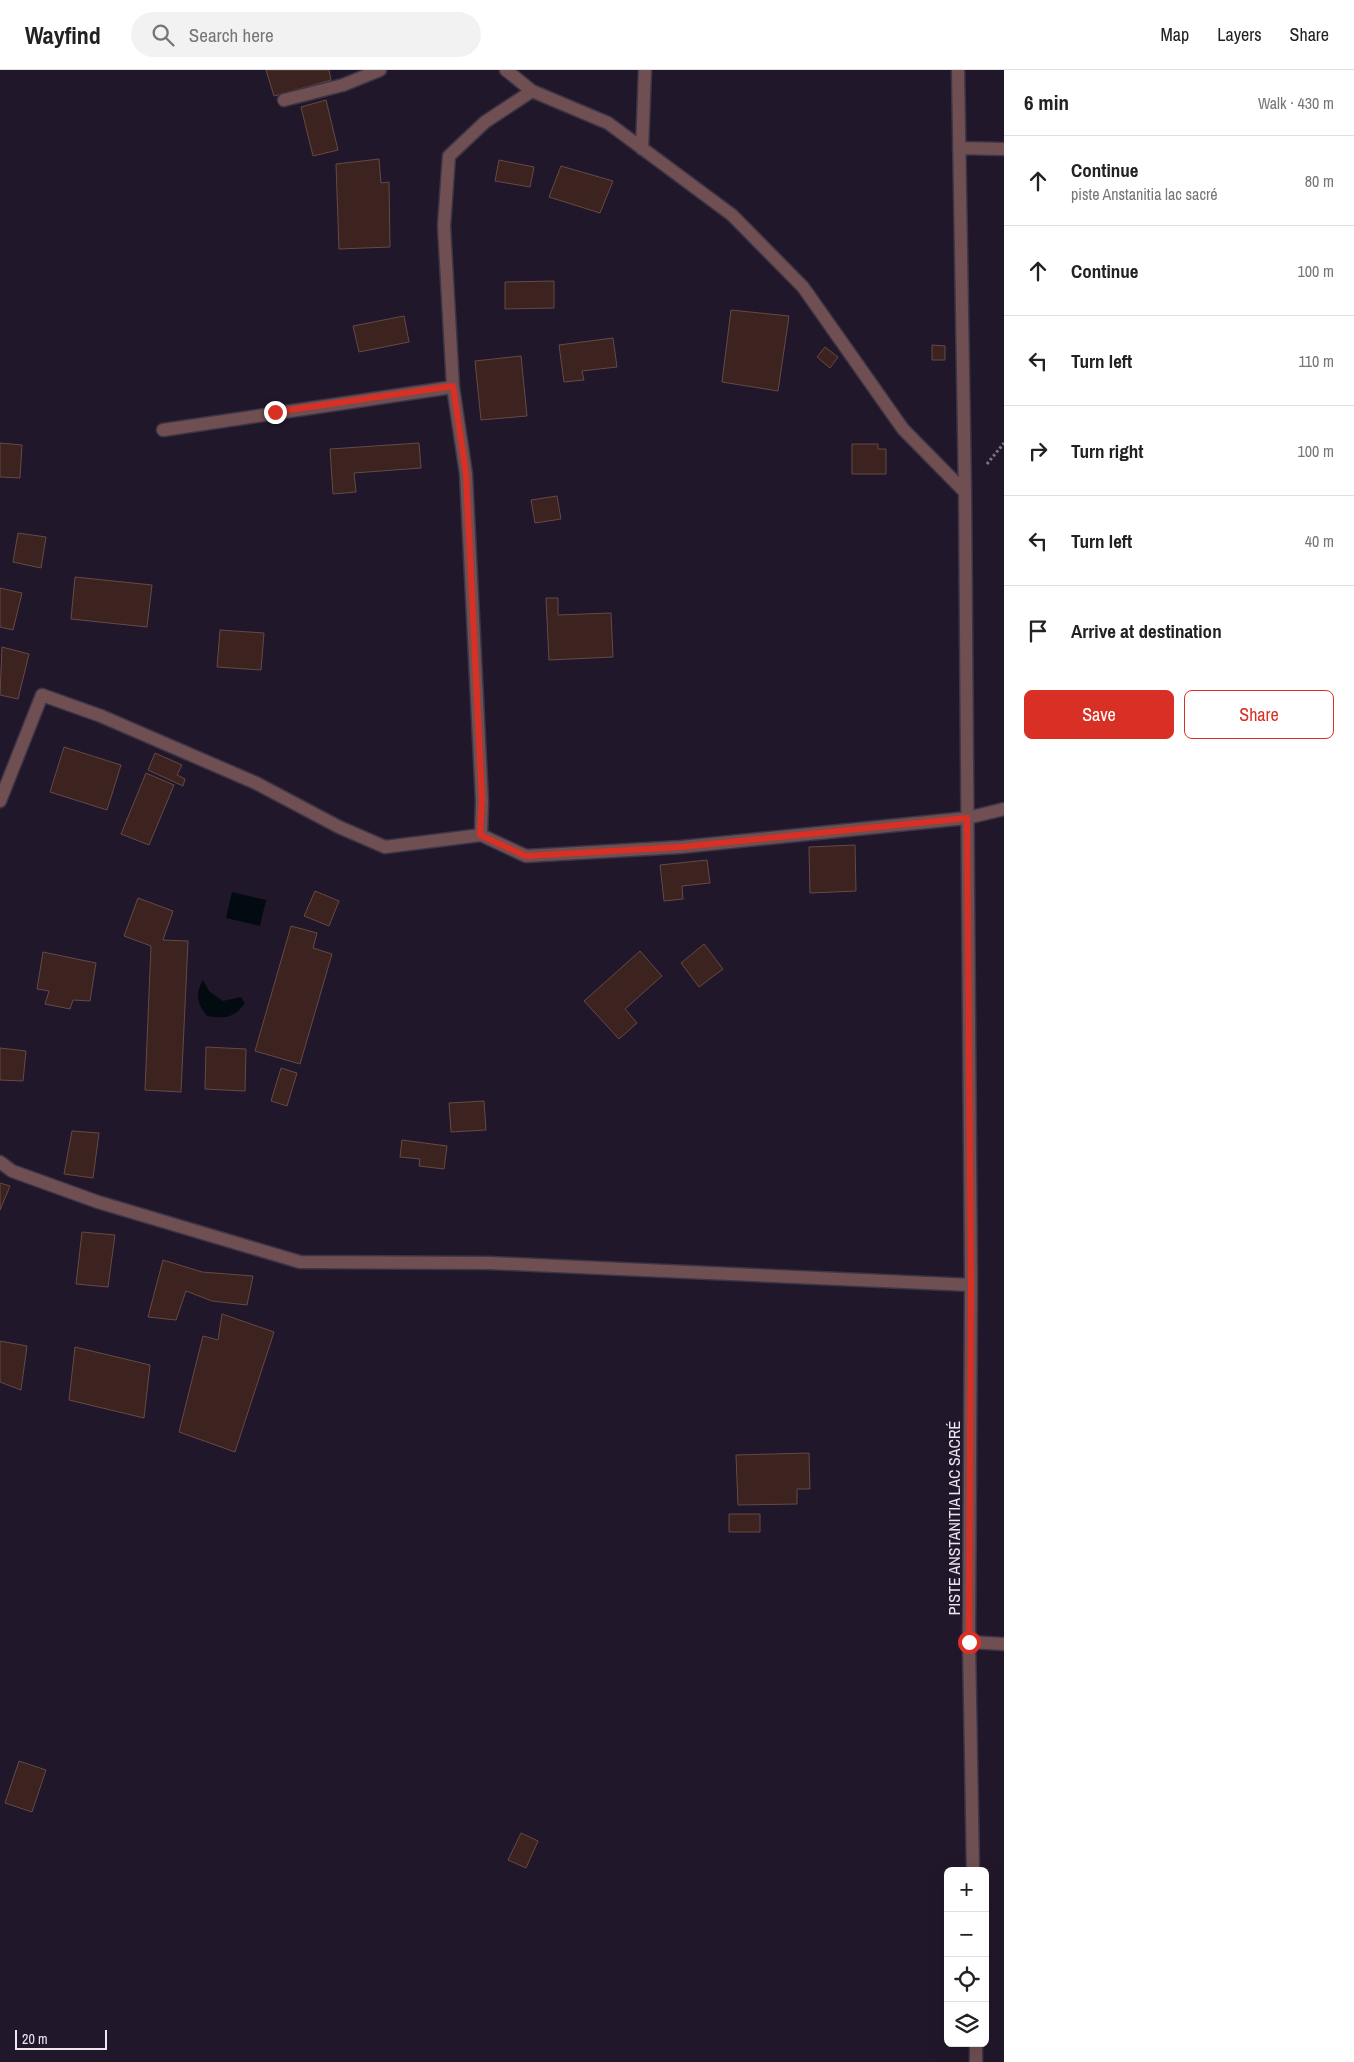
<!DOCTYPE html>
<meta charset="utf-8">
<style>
body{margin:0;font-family:"Archivo Narrow",sans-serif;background:#f2f2f2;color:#222}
.controls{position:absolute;right:15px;bottom:15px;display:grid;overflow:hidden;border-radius:8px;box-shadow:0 5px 20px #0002}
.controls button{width:45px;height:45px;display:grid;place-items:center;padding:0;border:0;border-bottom:1px solid #e0e0e0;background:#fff;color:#222;font:25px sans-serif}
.scale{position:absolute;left:15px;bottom:12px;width:92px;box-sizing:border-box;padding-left:5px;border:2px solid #ece5f2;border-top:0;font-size:14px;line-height:18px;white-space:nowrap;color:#ece5f2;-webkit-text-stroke:4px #21172a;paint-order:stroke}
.stop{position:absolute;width:15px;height:15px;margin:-11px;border:4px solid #d93025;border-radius:50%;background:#fff}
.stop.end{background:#d93025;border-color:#fff;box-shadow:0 1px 5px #0008}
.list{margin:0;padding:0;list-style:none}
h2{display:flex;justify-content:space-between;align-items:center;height:65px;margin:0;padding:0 20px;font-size:21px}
h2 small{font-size:16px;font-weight:400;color:#767676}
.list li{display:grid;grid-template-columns:32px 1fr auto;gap:15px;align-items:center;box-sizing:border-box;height:90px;padding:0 20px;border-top:1px solid #e0e0e0}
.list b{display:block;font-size:19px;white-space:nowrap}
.list p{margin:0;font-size:16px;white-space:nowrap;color:#767676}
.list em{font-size:16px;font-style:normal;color:#767676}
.actions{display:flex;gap:10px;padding:15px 20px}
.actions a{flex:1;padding:11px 0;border:1px solid #d93025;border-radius:8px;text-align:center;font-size:18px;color:#d93025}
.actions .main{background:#d93025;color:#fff}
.icon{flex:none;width:28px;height:28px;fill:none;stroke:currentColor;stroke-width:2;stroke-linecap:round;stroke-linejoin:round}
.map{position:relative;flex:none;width:1004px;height:1992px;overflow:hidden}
header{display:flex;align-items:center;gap:30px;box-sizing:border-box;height:70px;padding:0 25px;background:#fff;border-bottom:1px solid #e0e0e0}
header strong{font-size:24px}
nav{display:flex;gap:28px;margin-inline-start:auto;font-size:18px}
.search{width:350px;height:45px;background:#f2f2f2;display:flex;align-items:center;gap:12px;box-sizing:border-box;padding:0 18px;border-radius:28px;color:#767676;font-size:19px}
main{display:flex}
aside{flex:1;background:#fff}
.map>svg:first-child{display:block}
.water{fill:#020b0f}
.building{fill:#3c2320;stroke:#654946}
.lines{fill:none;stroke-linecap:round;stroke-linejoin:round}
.street-casing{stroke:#3d3446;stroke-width:15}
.path{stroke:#7d7585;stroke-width:3;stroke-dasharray:2.5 2.5;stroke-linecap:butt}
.street{stroke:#6f4f51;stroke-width:12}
.route{stroke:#d93025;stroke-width:6}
.labels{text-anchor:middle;stroke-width:4;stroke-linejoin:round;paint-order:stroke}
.street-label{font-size:16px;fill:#ece5f2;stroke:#21172a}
</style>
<header>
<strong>Wayfind</strong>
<div class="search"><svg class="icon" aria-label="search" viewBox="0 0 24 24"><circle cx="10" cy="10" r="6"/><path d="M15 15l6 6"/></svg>Search here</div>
<nav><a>Map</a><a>Layers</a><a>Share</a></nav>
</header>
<main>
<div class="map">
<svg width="1004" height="1992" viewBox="0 0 1004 1992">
<rect width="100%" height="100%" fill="#21172a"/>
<path class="water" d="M232,822L266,830L260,856L226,848Z
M203,910L209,921L223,931L241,927L245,933C235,948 224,949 207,946C197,934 195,923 203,910Z"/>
<path class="building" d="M266,0H329L331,10L274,26Z
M326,30L338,80L313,86L301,37Z
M379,89L381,113L389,112L390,177L339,179L336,94Z
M499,90L534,97L530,117L495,111Z
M561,96L613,111L600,143L549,127Z
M554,211V238L505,239V212Z
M731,240L789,246L778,321L722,312Z
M404,246L409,272L359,282L353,256Z
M613,268L617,297L582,301L584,310L564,312L559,275Z
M932,275L945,276V290H932Z
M825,277L838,287L830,298L817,287Z
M521,286L527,346L481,350L475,291Z
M0,373L22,375L20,408L0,407Z
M419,373L421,398L354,403L356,422L333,424L330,379Z
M852,374H878V379H886V404H852Z
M557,426L561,449L535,453L531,430Z
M18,463L46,467L41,498L13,492Z
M75,507L152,515L147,557L71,549Z
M0,518L22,523L13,560L0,557Z
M546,528H558V545L611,543L613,587L549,590Z
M220,560L264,563L261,600L217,597Z
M2,577L29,584L18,629L0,625Z
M64,677L121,695L107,740L50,722Z
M155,683L182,695L177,705L185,709L183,716L148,700Z
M146,703L174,715L149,775L121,764Z
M855,775L856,821L810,823L809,777Z
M707,790L710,813L682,816L683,829L664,831L660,795Z
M315,821L339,831L329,856L304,846Z
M138,828L173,841L163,870L188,871L181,1022L145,1020L151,876L124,866Z
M291,856L317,863L313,878L332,884L300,994L255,981Z
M704,874L723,899L699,917L681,893Z
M640,881L662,906L625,939L637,953L619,969L584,931Z
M43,882L96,893L90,931L73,930L70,939L45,934L49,921L37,919Z
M206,977L246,979L245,1021L205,1019Z
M0,978L26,981L23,1011L0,1010Z
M281,998L297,1003L287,1036L271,1031Z
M484,1031L486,1060L451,1062L449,1033Z
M72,1061L99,1063L93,1108L64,1104Z
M402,1070L447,1076L444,1099L419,1096L420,1089L400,1087Z
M0,1113L10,1116L0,1140Z
M82,1162L115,1165L108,1217L76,1214Z
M163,1190L202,1202L253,1206L247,1235L212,1231L186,1221L176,1250L148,1247Z
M222,1244L274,1262L235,1382L179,1362L203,1266L218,1270Z
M0,1271L27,1276L21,1320L0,1312Z
M75,1277L150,1295L144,1348L69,1330Z
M809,1383L810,1419H797V1434L738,1435L736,1385Z
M729,1444H760V1462H729Z
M19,1691L46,1700L32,1742L5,1733Z
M521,1763L538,1771L526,1798L508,1790Z"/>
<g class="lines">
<g class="street-casing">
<path id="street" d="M506,0L532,21
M958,0L965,422L971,1215L969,1572L973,1801
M284,30L343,15L380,0
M959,78L1004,79
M642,79L645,0
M163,360L453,317
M965,422L903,359L803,217L732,145L608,53L532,21L485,52L449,86L444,156L453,317L466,404L482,731L481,765L526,786L681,777L967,748L1004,739
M0,731L42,625L101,646L256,713L339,757L385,777L481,765
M0,1092L12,1101L98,1132L300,1192L490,1193L971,1215
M969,1572L1004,1574
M976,1973V1992"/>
</g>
<path class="path" d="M987,394L1004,373"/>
<use href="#street" class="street"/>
</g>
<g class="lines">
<path class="route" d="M275,342L453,316L466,404L482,730L480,765L526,786L681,777L967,748L971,1215L969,1572"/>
</g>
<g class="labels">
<g class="street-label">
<text transform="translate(954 1448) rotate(-90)" y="6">PISTE ANSTANITIA LAC SACRÉ</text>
</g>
</g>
</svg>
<div class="controls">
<button>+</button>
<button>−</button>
<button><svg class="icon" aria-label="locate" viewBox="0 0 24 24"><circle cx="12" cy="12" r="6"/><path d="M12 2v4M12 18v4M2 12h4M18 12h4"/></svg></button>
<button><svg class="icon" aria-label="layers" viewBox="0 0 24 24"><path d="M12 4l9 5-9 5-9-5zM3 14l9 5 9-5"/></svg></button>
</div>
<div class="scale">20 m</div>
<div class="stop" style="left:969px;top:1572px"></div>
<div class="stop end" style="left:275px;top:342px"></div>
</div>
<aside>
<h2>6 min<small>Walk · 430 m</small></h2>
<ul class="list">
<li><svg class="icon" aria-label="ahead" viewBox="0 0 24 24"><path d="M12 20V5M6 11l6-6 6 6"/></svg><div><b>Continue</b><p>piste Anstanitia lac sacré</p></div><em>80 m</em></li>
<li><svg class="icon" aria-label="ahead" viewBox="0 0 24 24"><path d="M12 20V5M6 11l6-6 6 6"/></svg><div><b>Continue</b></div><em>100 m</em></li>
<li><svg class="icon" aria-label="left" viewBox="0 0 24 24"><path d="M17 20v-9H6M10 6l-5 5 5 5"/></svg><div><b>Turn left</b></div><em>110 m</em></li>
<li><svg class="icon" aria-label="right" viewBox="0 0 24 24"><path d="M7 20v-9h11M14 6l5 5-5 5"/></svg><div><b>Turn right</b></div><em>100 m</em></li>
<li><svg class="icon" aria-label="left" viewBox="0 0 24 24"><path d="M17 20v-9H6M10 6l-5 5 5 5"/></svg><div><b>Turn left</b></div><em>40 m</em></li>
<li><svg class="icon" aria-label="arrive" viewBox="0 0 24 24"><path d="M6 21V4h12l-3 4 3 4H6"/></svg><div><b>Arrive at destination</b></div></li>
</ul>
<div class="actions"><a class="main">Save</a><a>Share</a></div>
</aside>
</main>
